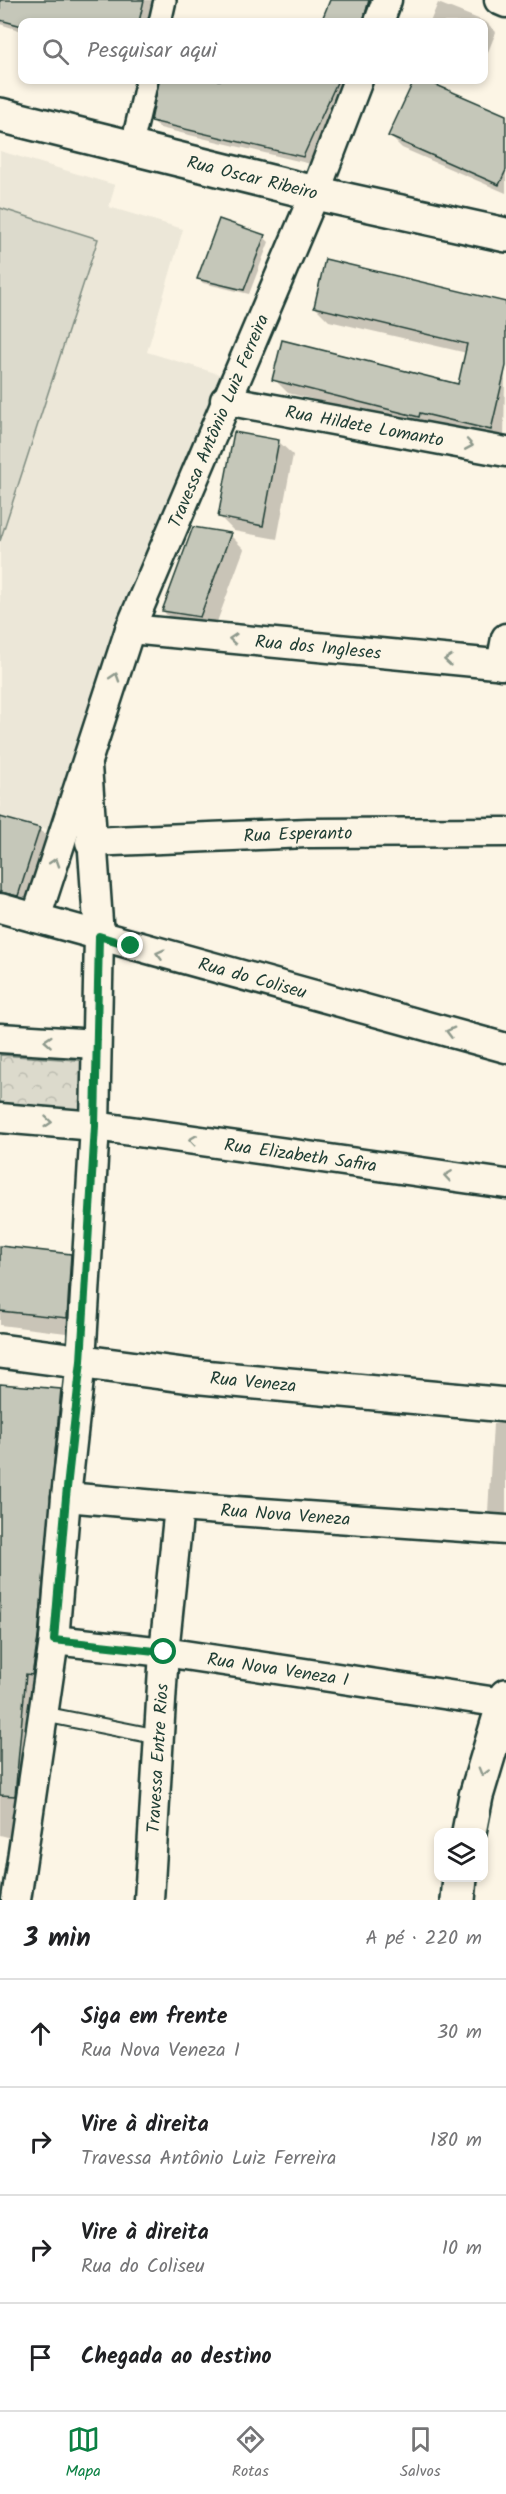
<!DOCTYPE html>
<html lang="pt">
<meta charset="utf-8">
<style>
body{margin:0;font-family:Kalam,sans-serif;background:#f2f2f2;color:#202124}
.controls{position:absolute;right:18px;bottom:18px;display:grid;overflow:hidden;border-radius:12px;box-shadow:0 3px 9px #0003}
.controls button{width:54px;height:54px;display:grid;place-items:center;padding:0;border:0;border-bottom:2px solid #e0e0e0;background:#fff;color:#202124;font:30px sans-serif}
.stop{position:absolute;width:18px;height:18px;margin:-14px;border:4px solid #0b8043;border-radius:50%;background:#fff}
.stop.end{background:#0b8043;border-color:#fff;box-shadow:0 2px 6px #0008}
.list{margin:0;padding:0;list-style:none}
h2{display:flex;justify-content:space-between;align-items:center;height:78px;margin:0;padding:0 24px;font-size:26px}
h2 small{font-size:20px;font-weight:400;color:#757577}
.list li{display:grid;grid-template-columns:39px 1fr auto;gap:18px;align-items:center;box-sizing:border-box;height:108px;padding:0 24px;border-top:2px solid #e0e0e0}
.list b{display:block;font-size:22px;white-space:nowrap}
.list p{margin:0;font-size:20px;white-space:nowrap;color:#757577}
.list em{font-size:20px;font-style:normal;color:#757577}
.icon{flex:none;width:33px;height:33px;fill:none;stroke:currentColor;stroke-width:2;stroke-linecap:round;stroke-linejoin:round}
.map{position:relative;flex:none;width:506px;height:1900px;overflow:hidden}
.search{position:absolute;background:#fff;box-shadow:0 3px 9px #0003;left:18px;right:18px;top:18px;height:66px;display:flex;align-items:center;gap:15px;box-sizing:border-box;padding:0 21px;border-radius:12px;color:#757577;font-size:22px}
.sheet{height:510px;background:#fff}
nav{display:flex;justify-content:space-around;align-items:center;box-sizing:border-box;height:84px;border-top:2px solid #e0e0e0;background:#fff;font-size:16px;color:#757577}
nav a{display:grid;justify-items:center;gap:3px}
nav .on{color:#0b8043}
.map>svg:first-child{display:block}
.built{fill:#ece7d8}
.forest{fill:url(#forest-crowns);stroke:#7e8c80;stroke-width:1.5}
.pitch{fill:#dcdacc;stroke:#7e8c80;stroke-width:1.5}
.shadow{fill:#0003}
.building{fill:#c5c7b9;stroke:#1f3d34;stroke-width:1.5}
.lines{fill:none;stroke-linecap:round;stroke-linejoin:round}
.service-casing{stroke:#1f3d34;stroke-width:18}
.pedestrian-casing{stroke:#1f3d34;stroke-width:26}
.minor-casing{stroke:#1f3d34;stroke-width:33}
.tertiary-casing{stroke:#1f3d34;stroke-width:38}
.secondary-casing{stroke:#1f3d34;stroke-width:38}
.service{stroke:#fcf5e5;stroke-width:14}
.pedestrian{stroke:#fcf5e5;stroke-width:21}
.minor{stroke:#fcf5e5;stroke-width:28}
.tertiary{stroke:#fcf5e5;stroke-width:33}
.secondary{stroke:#fcf5e5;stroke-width:33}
.oneway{stroke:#8e998c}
.route{stroke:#0b8043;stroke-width:8}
.labels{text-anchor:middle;stroke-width:6;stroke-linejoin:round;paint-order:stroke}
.street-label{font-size:18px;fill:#1f3d34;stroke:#fcf5e5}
</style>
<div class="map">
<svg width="506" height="1900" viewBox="0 0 506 1900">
<defs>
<pattern id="forest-crowns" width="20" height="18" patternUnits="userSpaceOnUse" patternTransform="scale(1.5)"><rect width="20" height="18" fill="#dcdacc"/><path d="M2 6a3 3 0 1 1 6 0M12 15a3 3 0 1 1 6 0" fill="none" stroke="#bcbcb0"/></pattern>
</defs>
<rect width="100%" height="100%" fill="#fcf5e5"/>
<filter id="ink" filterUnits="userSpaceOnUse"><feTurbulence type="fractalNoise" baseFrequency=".0167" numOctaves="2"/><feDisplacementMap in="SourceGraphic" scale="12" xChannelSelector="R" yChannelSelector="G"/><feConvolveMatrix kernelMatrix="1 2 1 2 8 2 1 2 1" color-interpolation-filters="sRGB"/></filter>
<g filter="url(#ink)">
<path class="built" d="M0,151L115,185L109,207L183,229L147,352L235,379L57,831L0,819V540L98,240L0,208Z"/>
<path class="forest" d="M0,1055L107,1062L102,1115L0,1106Z"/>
<path class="pitch" d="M0,208L98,239L0,541Z"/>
<path class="shadow" d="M0,0H154L148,22H22V31L0,24Z
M332,0H381L373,22H322Z
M438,3L486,22L496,32L484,62V22H430Z
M160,80H349L311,164L160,128L152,120Z
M415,80H421L506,117V193L402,148L390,136Z
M264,237L269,242L249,294L203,283L198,278Z
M506,304L504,444L433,430L288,393L274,379L459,386L467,353L329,321L315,307Z
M279,442L293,455L277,539L234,531L220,517Z
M230,535L244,549L214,630L177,625L163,611Z
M0,823L39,829L53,843L32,909L0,906Z
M0,1246L70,1255L87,1272L83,1335L0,1325Z
M0,1386L61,1391L78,1408L27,1842L0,1835Z
M493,1424H506V1525L501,1524L488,1512Z"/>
<path class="building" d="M0,0H144L139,22H22V26L0,20Z
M330,0H369L363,22H321Z
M159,80H338L303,157L151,121Z
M414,80H425L506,115V170L499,185L388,136Z
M219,219L265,235L244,290L197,279Z
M325,259L506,302V366L491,430L420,413L419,417L272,380L282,340L458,384L467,344L314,307Z
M234,432L279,440L263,526L218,517Z
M193,527L231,533L200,617L162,611Z
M0,817L40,828L18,896L0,892Z
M0,1246L71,1254L67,1318L0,1311Z
M0,1384L61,1389L38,1638L32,1675L26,1674L15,1796L0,1795Z"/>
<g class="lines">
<g class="service-casing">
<path id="service" d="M43,1714L159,1737"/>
</g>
<g class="pedestrian-casing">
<path id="pedestrian" d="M160,22L165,0
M131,149L147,80"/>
</g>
<g class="minor-casing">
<g id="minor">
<path d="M499,0L506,3"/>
<path d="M379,22L387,0"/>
<path id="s1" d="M225,400L506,452"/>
<path id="s2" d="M130,629L506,665"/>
<path d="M501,665L506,638"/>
<path id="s3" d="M90,842L308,833L506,832"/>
<path id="s4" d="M0,908L506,1048"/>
<path id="s5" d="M36,918L130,629L315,193L358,80"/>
<path d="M0,1038L96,1044"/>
<path id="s6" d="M0,1118L95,1126L506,1184"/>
<path id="s7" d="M66,1497L179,1507L506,1530"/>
<path id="s8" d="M54,1640L164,1652L503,1703"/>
<path d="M16,1900L54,1640L66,1497L81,1361L95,1126L99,936L87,766"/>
<path id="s9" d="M149,1900L164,1652L179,1507"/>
</g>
</g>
<g class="tertiary-casing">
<g id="tertiary">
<path id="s10" d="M0,1351L191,1376L506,1405"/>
</g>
</g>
<g class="secondary-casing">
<g id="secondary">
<path id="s11" d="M0,115L315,193L506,235"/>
<path d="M469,1832L476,1796L506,1696"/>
<path d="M458,1900L460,1878"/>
</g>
</g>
<use href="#service" class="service"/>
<use href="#pedestrian" class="pedestrian"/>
<use href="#minor" class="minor"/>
<use href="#tertiary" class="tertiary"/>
<use href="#secondary" class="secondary"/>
</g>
<defs><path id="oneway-chevron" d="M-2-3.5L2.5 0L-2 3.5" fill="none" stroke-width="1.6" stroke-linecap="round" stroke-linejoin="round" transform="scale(1.5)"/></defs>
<g class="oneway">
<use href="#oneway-chevron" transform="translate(469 445) rotate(10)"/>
<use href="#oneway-chevron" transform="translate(233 639) rotate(-175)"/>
<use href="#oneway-chevron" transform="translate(448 660) rotate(-175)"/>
<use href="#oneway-chevron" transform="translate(115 677) rotate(-72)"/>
<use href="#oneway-chevron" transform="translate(55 862) rotate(-72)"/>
<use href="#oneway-chevron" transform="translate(160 954) rotate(-165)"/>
<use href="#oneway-chevron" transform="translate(450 1032) rotate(-165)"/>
<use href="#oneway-chevron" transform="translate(48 1041) rotate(-176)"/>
<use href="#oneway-chevron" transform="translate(48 1122) rotate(5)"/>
<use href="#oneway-chevron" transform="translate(193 1140) rotate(-172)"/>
<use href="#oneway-chevron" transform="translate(448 1176) rotate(-172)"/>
<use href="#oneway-chevron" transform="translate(483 1772) rotate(106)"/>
</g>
</g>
<g class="lines" filter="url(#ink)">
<path class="route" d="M131,946L99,936L95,1126L81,1361L66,1497L54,1640L164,1652"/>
</g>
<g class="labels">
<g class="street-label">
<text dy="6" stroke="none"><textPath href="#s11" startOffset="260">Rua Oscar Ribeiro</textPath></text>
<text dy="6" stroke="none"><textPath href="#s5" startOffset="530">Travessa Antônio Luiz Ferreira</textPath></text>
<text dy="6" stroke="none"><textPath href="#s1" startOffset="142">Rua Hildete Lomanto</textPath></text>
<text dy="6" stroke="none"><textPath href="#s2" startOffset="189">Rua dos Ingleses</textPath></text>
<text dy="6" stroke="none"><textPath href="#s3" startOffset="208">Rua Esperanto</textPath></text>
<text dy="6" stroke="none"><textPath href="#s4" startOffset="262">Rua do Coliseu</textPath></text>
<text dy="6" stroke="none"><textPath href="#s6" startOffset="303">Rua Elizabeth Safira</textPath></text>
<text dy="6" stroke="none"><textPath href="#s10" startOffset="255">Rua Veneza</textPath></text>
<text dy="6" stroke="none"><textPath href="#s7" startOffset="220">Rua Nova Veneza</textPath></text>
<text dy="6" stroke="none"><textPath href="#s8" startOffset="226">Rua Nova Veneza I</textPath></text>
<text dy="6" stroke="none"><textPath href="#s9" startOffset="142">Travessa Entre Rios</textPath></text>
</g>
</g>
</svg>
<div class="controls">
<button><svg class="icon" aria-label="layers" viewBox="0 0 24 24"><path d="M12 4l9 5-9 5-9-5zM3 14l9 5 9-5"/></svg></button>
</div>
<div class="stop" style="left:164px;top:1652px"></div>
<div class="stop end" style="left:131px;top:946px"></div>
<div class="search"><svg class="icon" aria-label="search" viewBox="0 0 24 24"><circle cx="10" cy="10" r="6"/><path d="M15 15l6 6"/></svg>Pesquisar aqui</div>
</div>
<section class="sheet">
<h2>3 min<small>A pé · 220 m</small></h2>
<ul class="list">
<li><svg class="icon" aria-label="ahead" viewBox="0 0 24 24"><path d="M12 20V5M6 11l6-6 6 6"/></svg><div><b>Siga em frente</b><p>Rua Nova Veneza I</p></div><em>30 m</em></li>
<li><svg class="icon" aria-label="right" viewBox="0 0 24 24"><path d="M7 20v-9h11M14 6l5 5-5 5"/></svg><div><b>Vire à direita</b><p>Travessa Antônio Luiz Ferreira</p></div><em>180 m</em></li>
<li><svg class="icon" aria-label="right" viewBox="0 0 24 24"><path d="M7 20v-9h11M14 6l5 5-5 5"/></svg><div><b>Vire à direita</b><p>Rua do Coliseu</p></div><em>10 m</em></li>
<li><svg class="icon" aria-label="arrive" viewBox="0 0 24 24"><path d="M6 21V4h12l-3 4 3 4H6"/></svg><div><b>Chegada ao destino</b></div></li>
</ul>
</section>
<nav>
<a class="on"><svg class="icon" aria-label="map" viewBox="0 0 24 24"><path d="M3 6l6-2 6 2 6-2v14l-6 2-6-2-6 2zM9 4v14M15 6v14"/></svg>Mapa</a>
<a><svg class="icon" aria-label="directions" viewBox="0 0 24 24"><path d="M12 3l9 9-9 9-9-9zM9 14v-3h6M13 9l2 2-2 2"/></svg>Rotas</a>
<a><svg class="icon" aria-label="saved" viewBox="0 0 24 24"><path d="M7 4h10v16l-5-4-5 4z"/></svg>Salvos</a>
</nav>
